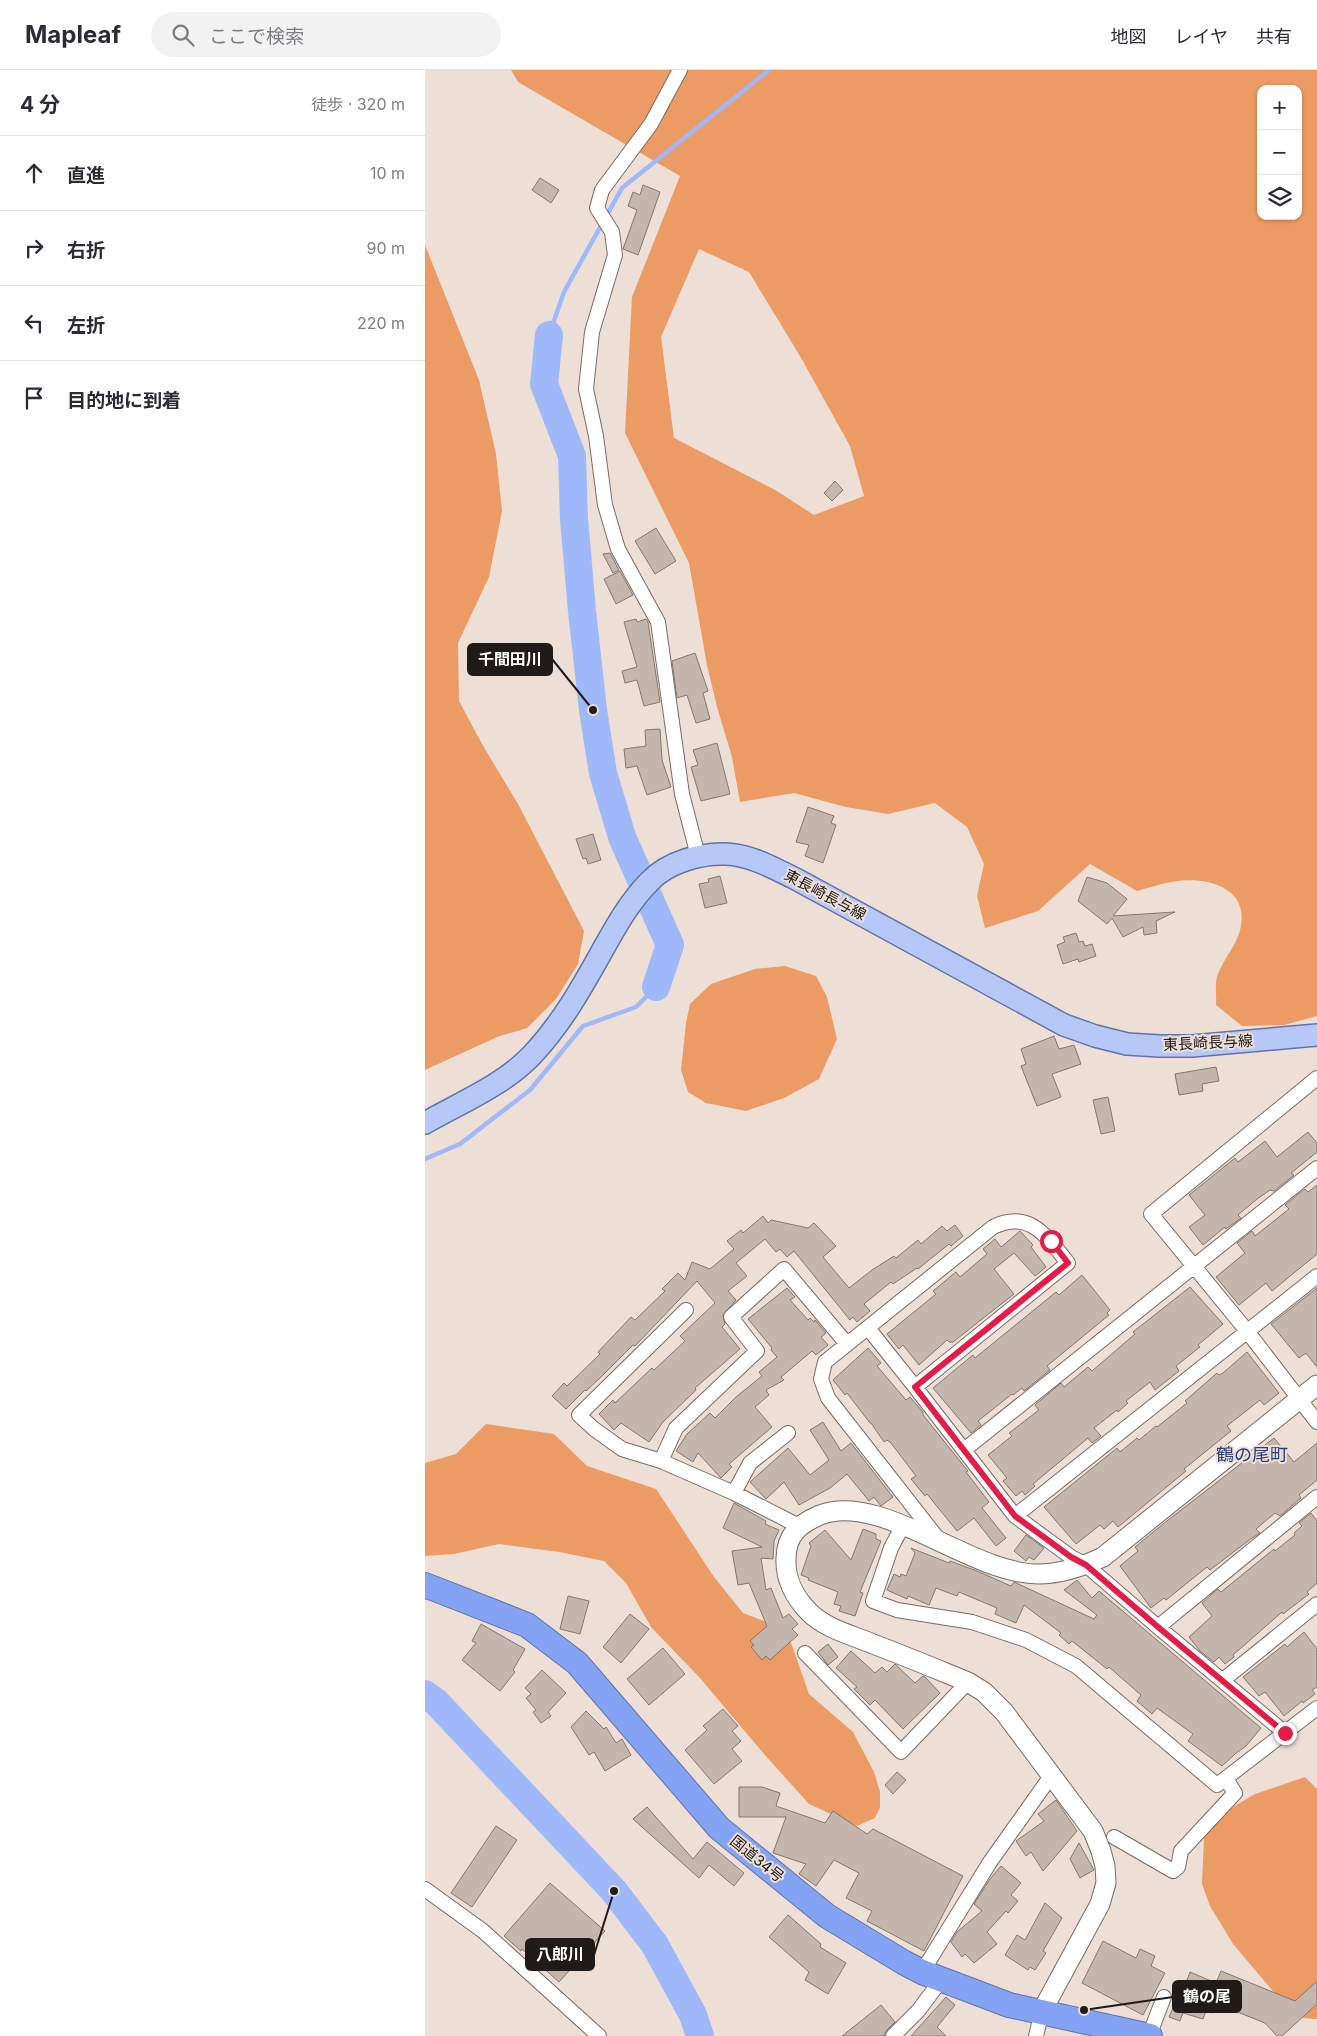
<!DOCTYPE html>
<html lang="ja">
<meta charset="utf-8">
<style>
body{margin:0;font-family:Inter,"Noto Sans JP",sans-serif;background:#f2f2f3;color:#2b2b33}
.controls{position:absolute;right:15px;top:15px;display:grid;overflow:hidden;border-radius:10px;box-shadow:0 1px 4px #0004}
.controls button{width:45px;height:45px;display:grid;place-items:center;padding:0;border:0;border-bottom:1px solid #e1e1e2;background:#fff;color:#2b2b33;font:25px sans-serif}
.stop{position:absolute;width:15px;height:15px;margin:-11px;border:4px solid #e11d48;border-radius:50%;background:#fff}
.stop.end{background:#e11d48;border-color:#fff;box-shadow:0 1px 5px #0008}
.list{margin:0;padding:0;list-style:none}
h2{display:flex;justify-content:space-between;align-items:center;height:65px;margin:0;padding:0 20px;font-size:21px}
h2 small{font-size:16px;font-weight:400;color:#7c7c81}
.list li{display:grid;grid-template-columns:32px 1fr auto;gap:15px;align-items:center;box-sizing:border-box;height:75px;padding:0 20px;border-top:1px solid #e1e1e2}
.list b{display:block;font-size:19px;white-space:nowrap}
.list em{font-size:16px;font-style:normal;color:#7c7c81}
.icon{flex:none;width:28px;height:28px;fill:none;stroke:currentColor;stroke-width:2;stroke-linecap:round;stroke-linejoin:round}
.map{position:relative;flex:none;width:892px;height:1966px;overflow:hidden}
header{display:flex;align-items:center;gap:30px;box-sizing:border-box;height:70px;padding:0 25px;background:#fff;border-bottom:1px solid #e1e1e2}
header strong{font-size:24px}
nav{display:flex;gap:28px;margin-inline-start:auto;font-size:18px}
.search{width:350px;height:45px;background:#f2f2f3;display:flex;align-items:center;gap:12px;box-sizing:border-box;padding:0 18px;border-radius:28px;color:#7c7c81;font-size:19px}
main{display:flex}
aside{flex:1;background:#fff}
.map>svg:first-child{display:block}
.forest{fill:#ec9b64;fill-rule:evenodd}
.lines{fill:none;stroke-linecap:round;stroke-linejoin:round}
.stream{stroke:#9fb8f9;stroke-width:4.5}
.river{stroke:#9fb8f9;stroke-width:28}
.building{fill:#c4b6ad;stroke:#83776f}
.street-casing{stroke:#786c64;stroke-width:16}
.secondary-casing{stroke:#786c64;stroke-width:21}
.primary-casing{stroke:#6273a7;stroke-width:24}
.highway-casing{stroke:#6273a7;stroke-width:26}
.street{stroke:#fff;stroke-width:14}
.secondary{stroke:#fff;stroke-width:19}
.primary{stroke:#b6c8f8;stroke-width:21}
.highway{stroke:#85a3f4;stroke-width:24}
.route{stroke:#e11d48;stroke-width:6}
.labels{text-anchor:middle;stroke-width:4;stroke-linejoin:round;paint-order:stroke}
.street-label{font-size:15px;fill:#201b18;stroke:#edded6}
.quarter-label{font-size:18px;fill:#2b3e77;stroke:#edded6}
.leader{fill:none;stroke:#201b18;stroke-width:2}
.callout-dot{fill:#201b18;stroke:#edded6;stroke-width:2}
.callout{fill:#201b18;stroke:#201b18;stroke-width:2}
.callout-label{font-size:16px;text-anchor:middle;font-weight:bold;fill:#fff}
</style>
<header>
<strong>Mapleaf</strong>
<div class="search"><svg class="icon" aria-label="search" viewBox="0 0 24 24"><circle cx="10" cy="10" r="6"/><path d="M15 15l6 6"/></svg>ここで検索</div>
<nav><a>地図</a><a>レイヤ</a><a>共有</a></nav>
</header>
<main>
<aside>
<h2>4 分<small>徒歩 · 320 m</small></h2>
<ul class="list">
<li><svg class="icon" aria-label="ahead" viewBox="0 0 24 24"><path d="M12 20V5M6 11l6-6 6 6"/></svg><div><b>直進</b></div><em>10 m</em></li>
<li><svg class="icon" aria-label="right" viewBox="0 0 24 24"><path d="M7 20v-9h11M14 6l5 5-5 5"/></svg><div><b>右折</b></div><em>90 m</em></li>
<li><svg class="icon" aria-label="left" viewBox="0 0 24 24"><path d="M17 20v-9H6M10 6l-5 5 5 5"/></svg><div><b>左折</b></div><em>220 m</em></li>
<li><svg class="icon" aria-label="arrive" viewBox="0 0 24 24"><path d="M6 21V4h12l-3 4 3 4H6"/></svg><div><b>目的地に到着</b></div></li>
</ul>
</aside>
<div class="map">
<svg width="892" height="1966" viewBox="0 0 892 1966">
<rect width="100%" height="100%" fill="#edded6"/>
<path class="forest" d="M86,0H892V946L859,955L817,956L791,935C792,926 789,913 793,904C799,888 813,874 816,856C823,815 778,806 746,812C735,814 723,818 712,821L665,794L613,841L560,858L552,826L559,794L542,757L510,733L463,744L421,737L369,723L315,732L307,687L292,637L282,595L264,493L200,363L207,227L255,106L93,12ZM836,19H873V146H836ZM274,179L324,202L375,286L425,376L439,426L389,445L352,421L249,368L236,267Z
M0,175L54,310L71,384L77,441L64,507L33,573L34,631L57,674L93,734L159,861L153,894L131,929L102,958L72,967L0,1000Z
M360,896L391,906L402,927L412,969L394,1009L359,1028L321,1041L281,1033L263,1022L256,1000L261,953L265,934L286,914L330,899Z
M61,1354L129,1364L162,1396L231,1419L289,1507L318,1543L339,1551L365,1570L384,1624L428,1662L449,1702L455,1722V1737L450,1748L432,1756L384,1734L339,1684L275,1608L226,1557L201,1513L179,1491L134,1482L74,1474L29,1484L0,1486V1393L31,1384Z
M880,1707L892,1719V1949L877,1948L847,1920L808,1874L785,1836L777,1814L779,1768L793,1746L830,1724Z"/>
<g class="lines">
<path class="stream" d="M124,265L139,222L197,118L344,0
M0,1089L35,1074L105,1020L158,956L211,937L231,917"/>
<path class="river" d="M124,265L119,314L147,386L149,449L157,541L168,640L178,703L197,767L245,875L231,917
M0,1624L11,1632L189,1821L230,1875L268,1945L275,1966"/>
</g>
<path class="building" d="M115,108L134,120L126,133L107,120Z
M218,115L235,122L213,185L198,179L212,140L203,136L208,122L215,125Z
M410,411L418,420L407,431L399,423Z
M231,458L251,491L230,504L210,471Z
M185,483L194,500L188,503L178,484Z
M195,501L208,525L191,534L179,509Z
M211,549L212,552L221,549L223,552L235,632L219,636L212,610L200,613L197,601L212,597L199,552Z
M270,583L283,621L278,623L285,649L271,653L262,625L252,628L247,591Z
M235,659L237,690L246,717L222,725L212,696L201,698L199,679L221,676L220,660Z
M292,673L305,724L276,731L266,697L273,695L268,680Z
M383,737L409,746L406,753L411,755L398,793L380,786L384,775L371,772Z
M168,764L176,790L163,794L161,788L158,789L151,769Z
M295,806L302,833L280,838L274,814L284,812L283,809Z
M662,807L682,813L702,829L688,846L750,842L731,851L732,863L719,865L718,857L698,867L687,848L682,854L653,831Z
M651,863L654,872L658,871L660,876L667,874L671,886L654,892L653,889L638,894L632,875L640,872L638,867Z
M629,966L634,979L649,975L656,994L627,1004L636,1027L612,1036L596,996L601,994L596,979Z
M791,997L794,1011L777,1014L778,1021L754,1025L750,1004Z
M683,1027L690,1061L676,1064L668,1030Z
M883,1062L892,1073V1082L866,1103L869,1105L849,1121L845,1120L832,1129L813,1145L816,1148L801,1159L800,1157L778,1175L764,1157L780,1145L764,1125L810,1088L813,1092L840,1071L852,1087Z
M892,1115V1184L847,1221L841,1213L814,1235L791,1207L820,1183L812,1173L827,1161L830,1166L864,1139L860,1135L880,1119L883,1122Z
M338,1146L343,1153L346,1150L383,1158L389,1153L411,1176L398,1187L424,1218L447,1200L469,1186L471,1188L493,1170L496,1174L517,1156L522,1161L530,1155L538,1166L526,1176L524,1174L493,1199L492,1198L468,1214L466,1212L439,1234L445,1241L432,1252L428,1247L425,1250L369,1181L362,1187L355,1179L351,1182L340,1169L311,1193L322,1206L303,1221L311,1230L298,1245L300,1254L297,1257L315,1279L270,1318L271,1320L238,1352L224,1372L196,1353L189,1360L174,1344L188,1330L190,1333L227,1298L229,1300L260,1271L255,1266L290,1233L272,1211L210,1276L208,1275L176,1307L161,1321L160,1320L141,1339L127,1326L139,1313L142,1316L175,1284L173,1282L206,1247L210,1250L240,1221L237,1219L253,1203L260,1210L267,1192L285,1199L309,1179L302,1171L316,1160L318,1163Z
M595,1161L608,1175L606,1177L621,1197L610,1206L589,1183L569,1199L589,1224L528,1272H524L522,1270L494,1295L478,1275L474,1279L462,1264L511,1224L508,1221L531,1202L535,1207L562,1184L558,1179L570,1169L576,1177Z
M657,1205L685,1240L682,1243L684,1245L622,1296L625,1300L599,1321L597,1318L588,1325L587,1324L553,1351L556,1355L546,1363L508,1318L548,1285L550,1288L631,1222L634,1225Z
M765,1217L798,1254L773,1275L775,1277L751,1296L754,1301L730,1320L725,1312L701,1331L703,1333L693,1342L692,1340L669,1358L676,1366L667,1373L663,1368L608,1414L610,1416L600,1425L597,1421L591,1426L578,1411L582,1408L563,1385L587,1366L584,1363L614,1340L610,1335L636,1313L639,1317L663,1297L667,1301L710,1264L708,1262Z
M362,1218L370,1227L365,1230L383,1250L385,1248L389,1252L390,1250L401,1263L396,1267L403,1275L391,1285L387,1281L356,1307L359,1310L341,1320L344,1325L330,1337L347,1357L304,1394L307,1397L296,1408L273,1383L268,1392L251,1381L262,1364L285,1343L290,1348L311,1327L337,1306L334,1302L352,1287L346,1280L347,1278L323,1249Z
M892,1218V1297L881,1283L874,1288L846,1254Z
M443,1278L456,1293L452,1296L481,1330L485,1327L498,1342V1345L543,1401L541,1402L564,1432L557,1438L581,1468L571,1476L549,1448L532,1461L502,1424L500,1426L486,1409L491,1406L466,1373L462,1370L459,1372L446,1353H445L422,1323L420,1325L408,1310Z
M822,1282L854,1323L839,1335L835,1330L802,1356L806,1361L759,1399L761,1401L693,1457L688,1451L679,1459L675,1455L651,1474L619,1437L692,1378L695,1382L712,1368L714,1370L731,1356L732,1357L762,1333L760,1331L792,1303L794,1305L798,1303Z
M398,1352L416,1381L426,1373L468,1427L456,1436L449,1427L444,1431L422,1404L405,1418L374,1435L359,1412L341,1429L325,1412L363,1378L385,1405L404,1390L385,1360Z
M849,1368L869,1392L892,1373V1410L874,1425L876,1428L855,1446L850,1443L831,1459L835,1463L827,1468L785,1500L782,1497L741,1530L739,1528L726,1538L695,1496L713,1481L710,1477L738,1454Z
M309,1433L341,1451L340,1454L354,1460L349,1471L348,1489L336,1488L341,1520L346,1518L358,1548L364,1544L373,1554L367,1559L373,1565L345,1590L341,1586L337,1590L326,1577L329,1575L325,1571L342,1556L324,1513L313,1515L307,1481L337,1477L298,1458Z
M886,1443L892,1451V1513L882,1522L884,1524L858,1544L857,1542L808,1585L809,1587L800,1594L794,1587L789,1592L775,1581L764,1567L787,1546L777,1533L793,1519L796,1522L849,1479L850,1481L870,1465L869,1463L877,1456L874,1453Z
M438,1459L451,1464V1469L456,1471L435,1522L438,1523L430,1546L414,1541L416,1536L409,1534L413,1522L383,1510L384,1508L376,1505L386,1476L384,1473L400,1460L426,1490Z
M601,1465L619,1478L609,1490L604,1487L601,1491L589,1481Z
M486,1478L524,1493L525,1491L552,1501L586,1516L589,1512L669,1549L672,1545L639,1520L652,1510L667,1528L674,1521L836,1658L821,1676L810,1684L797,1696L763,1671L768,1664L732,1638L727,1644L712,1631L716,1625L684,1597L682,1599L647,1571L644,1574L634,1565L636,1563L599,1535L591,1553L570,1544L572,1538L534,1522L532,1526L511,1518L504,1535L483,1526L482,1529L462,1520L469,1504L475,1507L476,1504L481,1506L490,1483Z
M143,1526L164,1531L155,1564L135,1559Z
M205,1544L224,1559L196,1593L178,1577Z
M56,1554L100,1579L88,1600L90,1602L75,1621L37,1590L51,1573L47,1571Z
M879,1562L892,1579V1617L887,1620L890,1624L878,1633L877,1631L859,1646L840,1622L834,1626L818,1607L860,1574L862,1577Z
M403,1574L413,1587L403,1595L393,1582Z
M238,1578L260,1604L224,1635L202,1609Z
M426,1581L450,1603L457,1597L462,1602L470,1594L490,1613L498,1606L500,1607L515,1623L478,1659L450,1630L445,1635L429,1619L432,1617L411,1598Z
M117,1600L141,1623L123,1642L126,1646L116,1653L108,1642L111,1640L101,1628L106,1624L100,1618Z
M298,1639L313,1656L307,1661L316,1671L307,1679L317,1691L289,1714L260,1680L282,1660L278,1656Z
M161,1641L179,1659L181,1657L191,1673L197,1669L206,1685L180,1701L169,1682L164,1685L146,1657Z
M472,1702L481,1710L468,1724L460,1715Z
M314,1717H337L355,1723L351,1736L400,1753L408,1741L442,1764L448,1759L538,1806L499,1881L442,1851L447,1841L421,1828L434,1803L409,1790L391,1816L374,1804L381,1794L348,1783L361,1747H314Z
M631,1730L652,1761L618,1801L606,1782L601,1786L591,1771L619,1751L613,1744Z
M222,1737L268,1789L282,1772L319,1803L309,1816L284,1795L274,1808L208,1749Z
M71,1756L92,1770L47,1837L26,1823Z
M654,1773L669,1800L655,1808L645,1789Z
M576,1796L596,1813L586,1825L593,1831L583,1843L581,1841L562,1862L572,1874L549,1893L540,1884L537,1887L526,1872L532,1862L557,1841L549,1834L565,1809Z
M125,1813L180,1861L134,1912L97,1879L96,1881L79,1866Z
M620,1833L637,1848L618,1881L621,1883L610,1900L605,1897L603,1900L580,1885L592,1865L600,1870Z
M363,1845L396,1874L395,1877L421,1893L403,1924L380,1910L384,1902L344,1867Z
M678,1871L711,1888L715,1879L730,1886L726,1896L740,1903L718,1945L657,1913Z
M796,1901L870,1931L892,1911V1934L857,1966H852L840,1953L790,1933L787,1943L781,1941L778,1949L758,1943L755,1951L744,1947L751,1931L754,1932L765,1902L791,1913Z
M521,1927L530,1935L512,1957L521,1966H486Z
M456,1935L470,1952L462,1960L459,1966H417Z"/>
<g class="lines">
<g class="street-casing">
<path id="street" d="M255,0L226,54L177,120L172,138L187,162L190,185L167,262L161,319L171,366L180,435L193,479L233,552L257,724L273,786
M892,1008L726,1144L822,1261L892,1352
M261,1240L154,1345L169,1359L197,1379L236,1391L309,1423L374,1456
M443,1258L490,1317L590,1446L646,1487L661,1495L733,1557L860,1663
M490,1317L643,1193C622,1167 605,1139 568,1157L400,1292L396,1309L403,1328L514,1470
M539,1380L892,1098
M236,1391L251,1358L332,1281L306,1247L359,1199L422,1274
M309,1423L325,1393L363,1363
M590,1446L892,1206
M478,1455L466,1478L448,1531L472,1540L547,1552L601,1570L651,1596L792,1715L892,1638
M733,1557L892,1427
M380,1583L476,1682L543,1612
M798,1610L892,1534
M689,1767L748,1801L753,1797L756,1781L810,1723L801,1709
M0,1819L58,1861L174,1966
M497,1902L565,1792L626,1706
M468,1966L493,1941L517,1909
M611,1966L617,1941
M724,1966L739,1927"/>
</g>
<g class="secondary-casing">
<path id="secondary" d="M617,1941L675,1834L681,1813L680,1796L676,1781L668,1761L579,1642L559,1622L543,1612C511,1599 480,1586 448,1574C427,1565 401,1559 384,1542C370,1528 360,1509 361,1489C361,1465 374,1454 395,1445C456,1421 546,1504 613,1504C635,1504 659,1496 678,1487L892,1315"/>
</g>
<g class="primary-casing">
<path id="primary" d="M0,1053C37,1032 79,1015 108,984C136,954 156,919 176,883C190,858 204,832 225,811C243,792 276,783 301,784C326,785 348,798 369,808L639,955L670,966L702,974L734,976H767L892,965"/>
</g>
<g class="highway-casing">
<path id="highway" d="M0,1515L102,1555L152,1593L294,1758L402,1846L478,1892L497,1902L584,1935L725,1966"/>
</g>
<use href="#street" class="street"/>
<use href="#secondary" class="secondary"/>
<use href="#primary" class="primary"/>
<use href="#highway" class="highway"/>
</g>
<g class="lines">
<path class="route" d="M626,1171L643,1193L490,1317L590,1446L646,1487L661,1495L733,1557L860,1663"/>
</g>
<g class="labels">
<g class="street-label">
<text transform="translate(400 825) rotate(28)" y="5">東長崎長与線</text>
<text transform="translate(783 973) rotate(-3)" y="5">東長崎長与線</text>
<text transform="translate(332 1789) rotate(39)" y="5">国道34号</text>
</g>
<g class="quarter-label">
<text x="827" y="1391">鶴の尾町</text>
</g>
</g>
<path class="leader" d="M168 640L127 589M189 1821L169 1885M659 1940L748 1927"/>
<g class="callout-dot">
<circle cx="168" cy="640" r="5"/>
<circle cx="189" cy="1821" r="5"/>
<circle cx="659" cy="1940" r="5"/>
</g>
<g class="callout">
<rect x="43" y="574" width="84" height="31" rx="5"/>
<rect x="101" y="1869" width="68" height="31" rx="5"/>
<rect x="748" y="1911" width="68" height="31" rx="5"/>
</g>
<g class="callout-label">
<text x="85" y="595">千間田川</text>
<text x="135" y="1890">八郎川</text>
<text x="782" y="1932">鶴の尾</text>
</g>
</svg>
<div class="controls">
<button>+</button>
<button>−</button>
<button><svg class="icon" aria-label="layers" viewBox="0 0 24 24"><path d="M12 4l9 5-9 5-9-5zM3 14l9 5 9-5"/></svg></button>
</div>
<div class="stop" style="left:626px;top:1171px"></div>
<div class="stop end" style="left:860px;top:1663px"></div>
</div>
</main>
